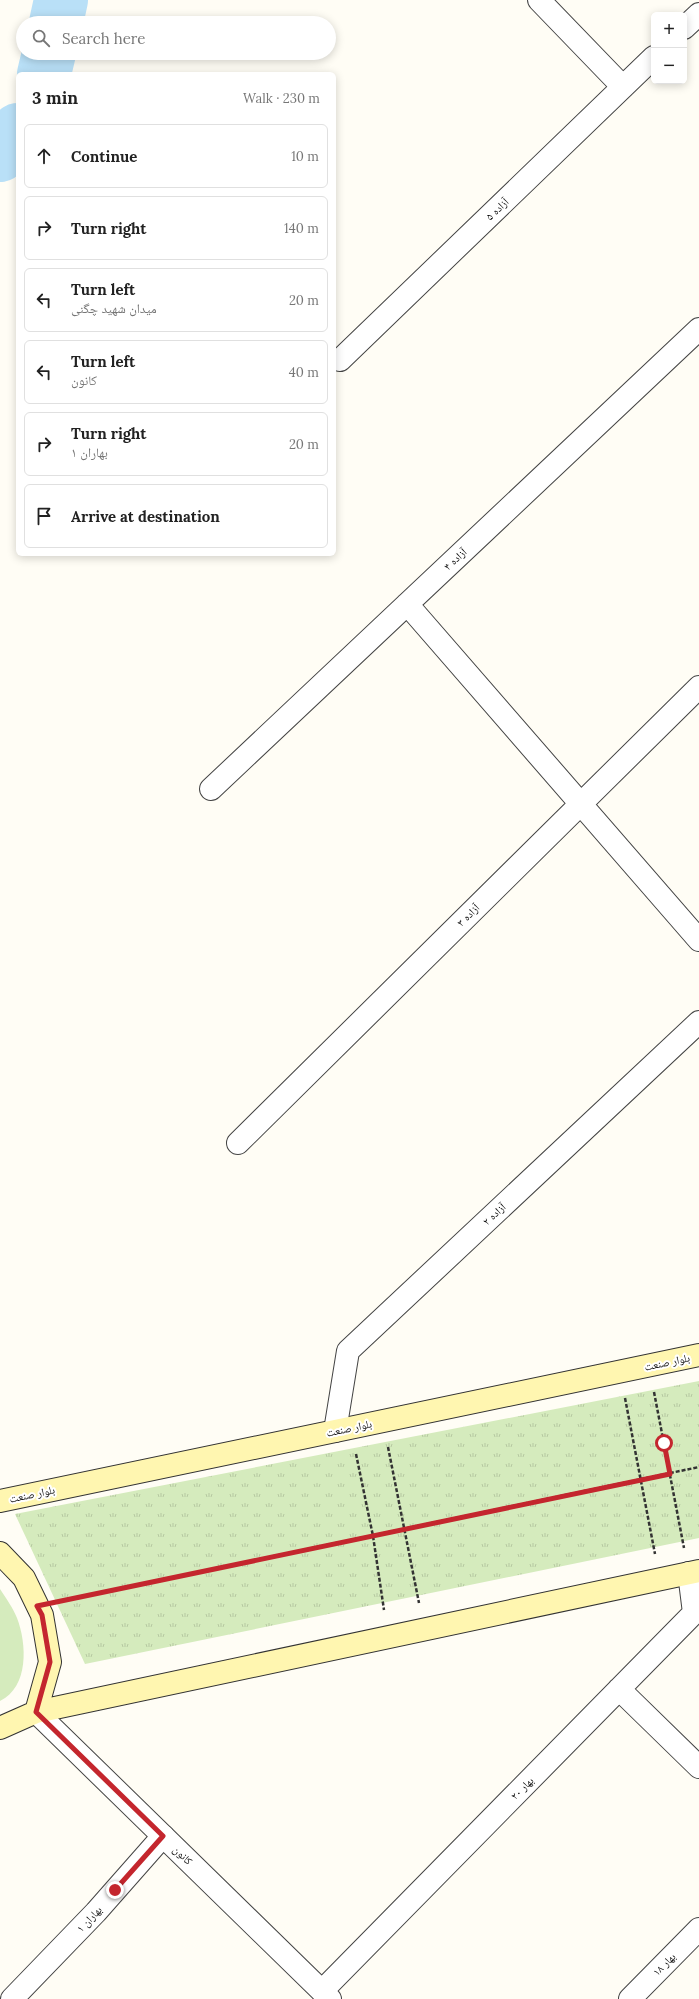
<!DOCTYPE html>
<meta charset="utf-8">
<style>
body{margin:0;font-family:Lora,"Noto Naskh Arabic",serif;background:#f6f6f6;color:#222}
.controls{position:absolute;right:12px;top:12px;display:grid;overflow:hidden;border-radius:6px;box-shadow:0 2px 10px #0003}
.controls button{width:36px;height:36px;display:grid;place-items:center;padding:0;border:0;border-bottom:1px solid #e0e0e0;background:#fff;color:#222;font:20px sans-serif}
.stop{position:absolute;width:12px;height:12px;margin:-9px;border:3px solid #c4262e;border-radius:50%;background:#fff}
.stop.end{background:#c4262e;border-color:#fff;box-shadow:0 1px 4px #0008}
.list{margin:0;padding:0;list-style:none}
h2{display:flex;justify-content:space-between;align-items:center;height:52px;margin:0;padding:0 16px;font-size:17px}
h2 small{font-size:13px;font-weight:400;color:#767676}
.list li{display:grid;grid-template-columns:26px 1fr auto;gap:12px;align-items:center;box-sizing:border-box;height:64px;margin:0 8px 8px;padding:0 8px;border:1px solid #e0e0e0;border-radius:6px}
.list b{display:block;font-size:15px;white-space:nowrap}
.list p{margin:0;font-size:13px;white-space:nowrap;color:#767676}
.list em{font-size:13px;font-style:normal;color:#767676}
.icon{flex:none;width:22px;height:22px;fill:none;stroke:currentColor;stroke-width:2;stroke-linecap:round;stroke-linejoin:round}
.map{position:relative;flex:none;width:699px;height:1999px;overflow:hidden}
.search{position:absolute;background:#fff;box-shadow:0 2px 10px #0003;left:16px;top:16px;width:320px;height:44px;display:flex;align-items:center;gap:10px;box-sizing:border-box;padding:0 14px;border-radius:22px;color:#767676;font-size:15px}
.panel{position:absolute;background:#fff;box-shadow:0 2px 10px #0003;left:16px;top:72px;width:320px;height:484px;border-radius:6px}
.map>svg:first-child{display:block}
.grass{fill:#d5ebbd}
.park{fill:url(#park-tufts)}
.lines{fill:none;stroke-linecap:round;stroke-linejoin:round}
.river{stroke:#b9e0f7;stroke-width:54}
.minor-casing{stroke:#444;stroke-width:24}
.tertiary-casing{stroke:#444;stroke-width:24}
.secondary-casing{stroke:#333;stroke-width:24}
.path{stroke:#333;stroke-width:2.5;stroke-dasharray:4 2;stroke-linecap:butt}
.minor{stroke:#fff;stroke-width:22}
.tertiary{stroke:#fff;stroke-width:22}
.secondary{stroke:#fff6b0;stroke-width:22}
.route{stroke:#c4262e;stroke-width:5}
.labels{text-anchor:middle;stroke-width:4;stroke-linejoin:round;paint-order:stroke}
.street-label{font-size:11px;fill:#111;stroke:#fff}
</style>
<div class="map">
<svg width="699" height="1999" viewBox="0 0 699 1999">
<defs>
<pattern id="park-tufts" width="24" height="20" patternUnits="userSpaceOnUse"><rect width="24" height="20" fill="#d5ebbd"/><path d="M3 7l-1-3M5 7V3M7 7l1-3M15 17l-1-3M17 17v-4M19 17l1-3" fill="none" stroke="#b6c8a1"/></pattern>
</defs>
<rect width="100%" height="100%" fill="#fffdf5"/>
<path class="grass" d="M0,1589C6,1598 13,1608 17,1618C27,1644 29,1687 0,1701Z"/>
<path class="park" d="M699,1381V1538L85,1664L15,1514Z"/>
<g class="lines">
<path class="river" d="M56,23L61,0
M44,74L49,53
M0,155L18,130"/>
<g class="minor-casing">
<path id="minor" d="M539,0L623,87
M684,28L699,14
M340,360L654,57
M407,604L699,940
M211,789L699,329
M238,1143L699,687
M335,1431L348,1351L699,1022
M619,1689L699,1767
M322,1991L694,1613L689,1573
M12,1999L96,1912L163,1836
M630,1999L699,1929"/>
</g>
<g class="tertiary-casing">
<path id="tertiary" d="M36,1712L330,1999"/>
</g>
<g class="secondary-casing">
<path id="secondary" d="M0,1501L699,1355
M0,1553L24,1578L42,1615L50,1662L36,1712
M0,1728L36,1712L699,1571"/>
</g>
<path class="path" d="M654,1392L684,1548
M625,1398L655,1554
M388,1447L419,1603
M356,1454L373,1536L384,1610
M65,1600L699,1467"/>
<use href="#minor" class="minor"/>
<use href="#tertiary" class="tertiary"/>
<use href="#secondary" class="secondary"/>
</g>
<g class="lines">
<path class="route" d="M115,1890L163,1836L36,1712L50,1662L42,1615L37,1606L670,1474L664,1443"/>
</g>
<g class="labels">
<g class="street-label">
<text transform="translate(497 209) rotate(-44)" y="4">آزاده ۵</text>
<text transform="translate(455 559) rotate(-43)" y="4">آزاده ۴</text>
<text transform="translate(468 915) rotate(-45)" y="4">آزاده ۳</text>
<text transform="translate(494 1214) rotate(-43)" y="4">آزاده ۲</text>
<text transform="translate(667 1362) rotate(-12)" y="4">بلوار صنعت</text>
<text transform="translate(349 1428) rotate(-12)" y="4">بلوار صنعت</text>
<text transform="translate(32 1494) rotate(-12)" y="4">بلوار صنعت</text>
<text transform="translate(522 1788) rotate(-45)" y="4">بهار ۲۰</text>
<text transform="translate(183 1855) rotate(44)" y="4">کانون</text>
<text transform="translate(89 1919) rotate(-47)" y="4">بهاران ۱</text>
<text transform="translate(664 1964) rotate(-45)" y="4">بهار ۱۸</text>
</g>
</g>
</svg>
<div class="controls">
<button>+</button>
<button>−</button>
</div>
<div class="stop" style="left:664px;top:1443px"></div>
<div class="stop end" style="left:115px;top:1890px"></div>
<div class="search"><svg class="icon" aria-label="search" viewBox="0 0 24 24"><circle cx="10" cy="10" r="6"/><path d="M15 15l6 6"/></svg>Search here</div>
<section class="panel">
<h2>3 min<small>Walk · 230 m</small></h2>
<ul class="list">
<li><svg class="icon" aria-label="ahead" viewBox="0 0 24 24"><path d="M12 20V5M6 11l6-6 6 6"/></svg><div><b>Continue</b></div><em>10 m</em></li>
<li><svg class="icon" aria-label="right" viewBox="0 0 24 24"><path d="M7 20v-9h11M14 6l5 5-5 5"/></svg><div><b>Turn right</b></div><em>140 m</em></li>
<li><svg class="icon" aria-label="left" viewBox="0 0 24 24"><path d="M17 20v-9H6M10 6l-5 5 5 5"/></svg><div><b>Turn left</b><p>میدان شهید چگنی</p></div><em>20 m</em></li>
<li><svg class="icon" aria-label="left" viewBox="0 0 24 24"><path d="M17 20v-9H6M10 6l-5 5 5 5"/></svg><div><b>Turn left</b><p>کانون</p></div><em>40 m</em></li>
<li><svg class="icon" aria-label="right" viewBox="0 0 24 24"><path d="M7 20v-9h11M14 6l5 5-5 5"/></svg><div><b>Turn right</b><p>بهاران ۱</p></div><em>20 m</em></li>
<li><svg class="icon" aria-label="arrive" viewBox="0 0 24 24"><path d="M6 21V4h12l-3 4 3 4H6"/></svg><div><b>Arrive at destination</b></div></li>
</ul>
</section>
</div>
